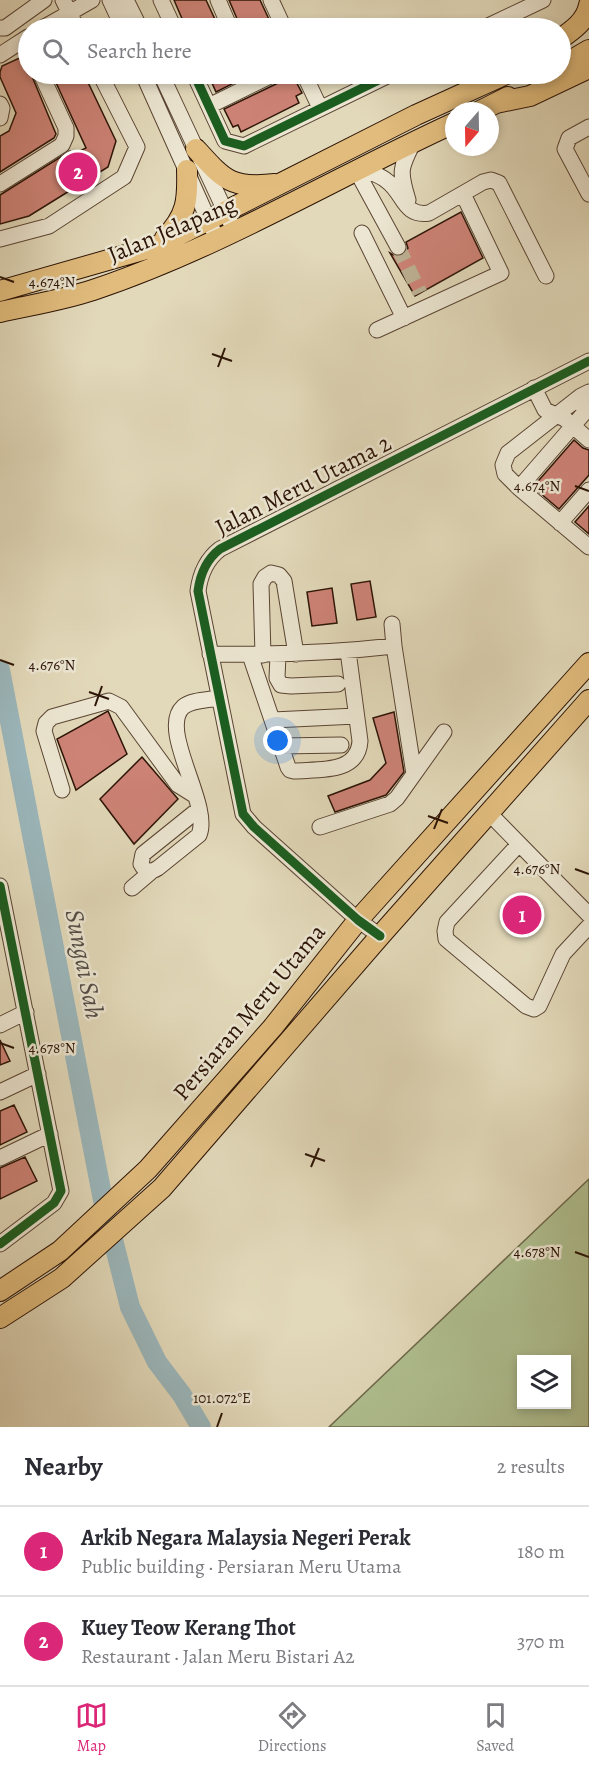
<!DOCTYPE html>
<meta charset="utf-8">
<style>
body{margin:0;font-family:Alegreya,serif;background:#f7f7f7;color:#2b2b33}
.controls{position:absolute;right:18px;bottom:18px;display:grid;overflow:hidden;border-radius:0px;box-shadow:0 3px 9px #0003}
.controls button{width:54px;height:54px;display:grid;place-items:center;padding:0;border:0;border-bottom:2px solid #e1e1e2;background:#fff;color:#2b2b33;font:30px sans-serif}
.compass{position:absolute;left:445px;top:102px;width:54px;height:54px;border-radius:50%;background:#fff;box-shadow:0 3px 9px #0003;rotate:200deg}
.you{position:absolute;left:278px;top:741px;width:21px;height:21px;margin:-15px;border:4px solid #fff;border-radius:50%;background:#1a73e8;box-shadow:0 0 0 9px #1a73e833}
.badge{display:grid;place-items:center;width:39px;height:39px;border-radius:50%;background:#db2777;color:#fff;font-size:20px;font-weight:700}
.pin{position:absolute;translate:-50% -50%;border:3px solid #fff;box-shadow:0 2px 6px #0006}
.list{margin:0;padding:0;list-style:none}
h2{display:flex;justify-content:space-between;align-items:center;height:78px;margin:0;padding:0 24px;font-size:26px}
h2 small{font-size:20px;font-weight:400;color:#7c7c81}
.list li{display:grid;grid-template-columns:39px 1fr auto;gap:18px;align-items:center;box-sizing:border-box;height:90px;padding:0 24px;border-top:2px solid #e1e1e2}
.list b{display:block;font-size:22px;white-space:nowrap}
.list p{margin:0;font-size:20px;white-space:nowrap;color:#7c7c81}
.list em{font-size:20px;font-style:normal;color:#7c7c81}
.icon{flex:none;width:33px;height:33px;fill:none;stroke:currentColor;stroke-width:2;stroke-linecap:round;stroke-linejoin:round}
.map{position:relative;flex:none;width:589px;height:1427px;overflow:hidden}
.search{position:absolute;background:#fff;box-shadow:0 3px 9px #0003;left:18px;right:18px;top:18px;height:66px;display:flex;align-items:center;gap:15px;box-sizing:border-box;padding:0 21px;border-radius:33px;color:#7c7c81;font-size:22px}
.sheet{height:258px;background:#fff}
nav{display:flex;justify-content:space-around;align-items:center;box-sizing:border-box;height:84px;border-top:2px solid #e1e1e2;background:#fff;font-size:16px;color:#7c7c81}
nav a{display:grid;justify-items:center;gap:3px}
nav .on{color:#db2777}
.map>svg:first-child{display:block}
.green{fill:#b0c091;stroke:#6e6a4c;stroke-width:1.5;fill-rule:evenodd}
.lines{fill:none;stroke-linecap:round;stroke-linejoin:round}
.river{stroke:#9bb7bc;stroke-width:20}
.building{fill:#ce8377;stroke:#2c1406;stroke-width:1.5}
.minor-tunnel{stroke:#beb296;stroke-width:15;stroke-dasharray:15 8;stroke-linecap:butt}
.minor-casing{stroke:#5a4533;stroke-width:17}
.major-casing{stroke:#2c1406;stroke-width:22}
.minor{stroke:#ece6d2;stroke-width:15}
.major{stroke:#e1bc7d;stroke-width:20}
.cycleway-casing{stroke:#ece6d2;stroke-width:13}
.cycleway{stroke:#1b5e20;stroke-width:9}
.ticks{fill:none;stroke:#2c1406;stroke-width:2}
.labels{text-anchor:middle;stroke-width:5;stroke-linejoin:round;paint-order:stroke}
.street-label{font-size:24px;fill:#2c1406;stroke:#ece6d2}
.water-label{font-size:26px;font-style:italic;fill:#534d46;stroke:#ece6d2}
.ticks-label{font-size:15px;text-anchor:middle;fill:#2c1406;stroke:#ece6d2;stroke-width:5;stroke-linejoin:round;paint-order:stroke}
</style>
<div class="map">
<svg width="589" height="1427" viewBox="0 0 589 1427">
<rect width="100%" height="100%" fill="#e2d9ba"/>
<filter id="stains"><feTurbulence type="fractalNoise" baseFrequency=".00333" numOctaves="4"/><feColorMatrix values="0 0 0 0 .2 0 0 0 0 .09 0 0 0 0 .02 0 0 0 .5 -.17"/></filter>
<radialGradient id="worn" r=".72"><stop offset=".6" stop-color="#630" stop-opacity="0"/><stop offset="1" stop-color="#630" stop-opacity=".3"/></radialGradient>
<path class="green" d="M589,1179V1427H329ZM522,1360H566V1404H522Z"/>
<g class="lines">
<path class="river" d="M0,670L103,1200L130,1307L157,1362L182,1395L201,1427"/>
</g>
<path class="building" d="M174,0H206L219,28H186Z
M229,0H260L273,28H241Z
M24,56L28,65V74H31L56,134L54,138L0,172V136L9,131L16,113L0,77V72L2,66Z
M52,74H84L116,141L108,167L29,216L0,224V195L70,151L72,155L86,148Z
M208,74H240L242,79L216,92Z
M292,74L302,93L296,96L299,103L241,132L238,125L233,127L224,109L278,83Z
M461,212L483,258L415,296L390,253L397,257L403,255L408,248L406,242Z
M574,440L583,448L589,450V475L559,509L533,487Z
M589,506V534L575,522Z
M370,581L376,617L357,620L351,584Z
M332,588L337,623L312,626L307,592Z
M108,711L127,754L76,790L57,739Z
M394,712L404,772L386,795L335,812L328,796L370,780L386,763L373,718Z
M142,757L178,799L134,844L100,799Z
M0,1040L10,1061L0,1065Z
M14,1105L27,1132L0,1145V1111Z
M25,1157L37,1181L0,1199V1168Z"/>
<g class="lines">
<path class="minor-tunnel" d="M398,247L420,293"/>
<g class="minor-casing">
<path id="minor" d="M63,0L77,28
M110,0L123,28
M126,0L140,28
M161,0L174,28
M218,0L230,28
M271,0L284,28
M0,28H5L44,0
M43,28L92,0
M484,28L543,0
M0,55L28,37
M143,74L217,239
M161,74L234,230
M194,74L225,141L244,146L391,74
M304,74L320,108
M0,104L2,108L0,118
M209,106L274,74
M589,127L569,138L565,149L589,194
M362,169C370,172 380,175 387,181C404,193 403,217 429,213L483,182L491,180L499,183L546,276
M356,170L398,247
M0,184L62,145L66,136V128L41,74
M408,200C399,171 400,168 414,141
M362,233L404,318
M0,239L49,226L124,177L137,147L100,74
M377,330L501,273L463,194
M534,388L545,410L565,419L589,440
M589,392L581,396L508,453L503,465L505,474L519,488L589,547
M519,488L585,412L581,396
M560,523L589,490
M392,624L394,646
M210,654C272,655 333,653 394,646L414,774
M250,655L288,767L290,770L294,771C319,769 358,774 360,741L348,651
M263,655L261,584L265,577L271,573L279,575L284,581L296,654
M278,655L277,678L281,685L291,686L338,684
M273,720L356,716
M281,746L341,745
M62,790L44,731L46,723L52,717L109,701L121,707L178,785L194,795
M199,809L143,854L141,864C145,872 150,873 158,868L199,835C212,805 158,730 183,707C191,700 208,700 219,698
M489,813L589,915
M320,827L390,804L397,798L444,732
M519,844L447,922L445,931L446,939L526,1006L534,1009L539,1006L563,954L589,926
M0,886L61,1191L54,1203L0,1244
M132,888L152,871
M380,936L358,920L254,827L243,814L198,591C200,575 207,559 220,549L589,361
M0,1025L26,1012
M0,1092L38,1074
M0,1158L50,1134"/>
</g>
<g class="major-casing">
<path id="major" d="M560,39C573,30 586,21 589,5
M560,67L589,50
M496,103L530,96L589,68
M480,111L508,97
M196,149C224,180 231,189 275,184
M165,238C187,215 188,200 187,170
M0,291L157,246L416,115L506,74
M0,312C31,305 63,300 93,290C219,248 334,178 454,123
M0,1291L60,1251L148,1169L273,1027L358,920L589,663
M0,1318L62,1278L162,1188L380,936L589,700"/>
</g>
<use href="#minor" class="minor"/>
<use href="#major" class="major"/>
<g class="cycleway-casing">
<path id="cycleway" d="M194,74L225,141L244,146L391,74
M0,886L61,1191L54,1203L0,1244
M380,936L358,920L254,827L243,814L198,591C200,575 207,559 220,549L589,361"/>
</g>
<use href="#cycleway" class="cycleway"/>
</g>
<path class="ticks" d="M0,277L14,282M212,354L232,361M218,367L225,348M575,486L589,491M0,660L14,665M89,692L109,699M95,706L102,686M428,816L448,823M434,829L442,809M575,869L589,874M0,1043L14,1048M305,1154L325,1161M311,1167L319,1148M575,1252L589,1257M217,1427L222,1413"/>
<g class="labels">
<g class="street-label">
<text transform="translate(172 229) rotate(-23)" y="8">Jalan Jelapang</text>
<text transform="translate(303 485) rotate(-27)" y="8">Jalan Meru Utama 2</text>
<text transform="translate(249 1012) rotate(-50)" y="8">Persiaran Meru Utama</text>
</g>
<g class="water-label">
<text transform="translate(85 964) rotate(79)" y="9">Sungai Sah</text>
</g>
</g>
<g class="ticks-label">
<text x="52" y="287">4.674°N</text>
<text x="537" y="491">4.674°N</text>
<text x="52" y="670">4.676°N</text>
<text x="537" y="874">4.676°N</text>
<text x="52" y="1053">4.678°N</text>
<text x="537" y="1257">4.678°N</text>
<text x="222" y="1403">101.072°E</text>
</g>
<rect width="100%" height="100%" filter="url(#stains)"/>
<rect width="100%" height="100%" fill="url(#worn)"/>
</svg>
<div class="controls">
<button><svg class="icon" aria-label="layers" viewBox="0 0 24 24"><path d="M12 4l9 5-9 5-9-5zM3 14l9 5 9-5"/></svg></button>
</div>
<svg class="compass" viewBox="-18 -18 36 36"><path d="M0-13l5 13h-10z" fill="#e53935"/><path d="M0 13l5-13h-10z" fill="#7c7c81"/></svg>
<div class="you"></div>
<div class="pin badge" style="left:522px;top:915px">1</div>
<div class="pin badge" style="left:78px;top:172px">2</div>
<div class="search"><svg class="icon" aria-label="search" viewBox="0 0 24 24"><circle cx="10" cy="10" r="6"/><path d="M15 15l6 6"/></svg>Search here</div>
</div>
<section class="sheet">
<h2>Nearby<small>2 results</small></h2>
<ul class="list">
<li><span class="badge">1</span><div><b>Arkib Negara Malaysia Negeri Perak</b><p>Public building · Persiaran Meru Utama</p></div><em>180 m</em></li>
<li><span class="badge">2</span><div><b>Kuey Teow Kerang Thot</b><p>Restaurant · Jalan Meru Bistari A2</p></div><em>370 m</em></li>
</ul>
</section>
<nav>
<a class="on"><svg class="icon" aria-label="map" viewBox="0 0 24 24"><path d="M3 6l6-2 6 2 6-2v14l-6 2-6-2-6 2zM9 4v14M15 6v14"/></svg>Map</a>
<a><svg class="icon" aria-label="directions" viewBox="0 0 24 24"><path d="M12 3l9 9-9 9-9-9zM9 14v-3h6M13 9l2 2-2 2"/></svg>Directions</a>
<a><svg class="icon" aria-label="saved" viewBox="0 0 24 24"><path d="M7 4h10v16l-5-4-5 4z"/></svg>Saved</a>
</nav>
